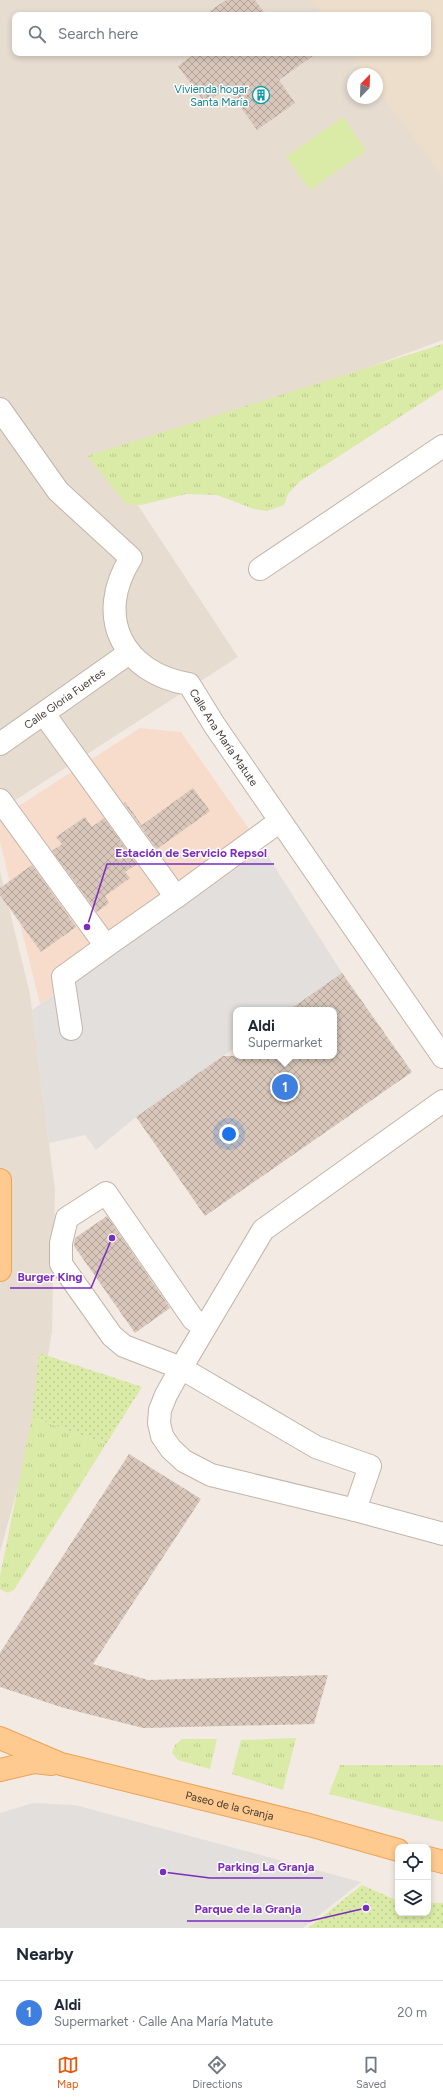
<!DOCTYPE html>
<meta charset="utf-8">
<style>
body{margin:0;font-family:Figtree,sans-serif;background:#f2f2f3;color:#1f2937}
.controls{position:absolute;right:12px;bottom:12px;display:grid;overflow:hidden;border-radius:8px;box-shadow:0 2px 6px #0003}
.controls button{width:36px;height:36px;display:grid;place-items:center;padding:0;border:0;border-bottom:1px solid #e0e1e3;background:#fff;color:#1f2937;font:20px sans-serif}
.compass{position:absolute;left:347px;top:68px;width:36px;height:36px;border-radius:50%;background:#fff;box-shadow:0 2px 6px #0003;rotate:23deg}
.you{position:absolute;left:229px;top:1134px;width:14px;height:14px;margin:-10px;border:3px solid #fff;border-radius:50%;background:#1a73e8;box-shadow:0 0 0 6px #1a73e833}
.badge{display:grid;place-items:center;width:26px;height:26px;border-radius:50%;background:#ea580c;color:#fff;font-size:13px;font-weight:700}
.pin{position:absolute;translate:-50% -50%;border:2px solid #fff;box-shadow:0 1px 4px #0006}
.popup{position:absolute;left:233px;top:1007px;width:104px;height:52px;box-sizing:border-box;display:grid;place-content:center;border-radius:8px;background:#fff;filter:drop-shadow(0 1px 3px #0005);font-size:13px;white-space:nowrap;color:#747a83}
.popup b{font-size:15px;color:#1f2937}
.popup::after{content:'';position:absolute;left:50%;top:100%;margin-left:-8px;border:8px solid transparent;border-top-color:#fff}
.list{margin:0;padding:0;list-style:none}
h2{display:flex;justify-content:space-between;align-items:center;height:52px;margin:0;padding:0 16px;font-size:17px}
h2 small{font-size:13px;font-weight:400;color:#747a83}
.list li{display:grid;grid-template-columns:26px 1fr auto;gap:12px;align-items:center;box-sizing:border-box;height:64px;padding:0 16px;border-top:1px solid #e0e1e3}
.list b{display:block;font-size:15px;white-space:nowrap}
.list p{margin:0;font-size:13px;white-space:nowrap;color:#747a83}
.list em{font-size:13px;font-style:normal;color:#747a83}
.icon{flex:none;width:22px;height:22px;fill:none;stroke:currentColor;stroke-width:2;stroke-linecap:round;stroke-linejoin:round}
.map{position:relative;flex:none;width:443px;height:1928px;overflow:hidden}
.search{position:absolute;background:#fff;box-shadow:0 2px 6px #0003;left:12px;right:12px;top:12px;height:44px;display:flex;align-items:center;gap:10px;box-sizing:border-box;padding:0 14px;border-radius:8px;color:#747a83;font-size:15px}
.sheet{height:116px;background:#fff}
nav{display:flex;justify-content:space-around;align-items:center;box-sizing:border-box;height:56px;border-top:1px solid #e0e1e3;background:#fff;font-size:11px;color:#747a83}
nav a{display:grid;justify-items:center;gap:2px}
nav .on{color:#ea580c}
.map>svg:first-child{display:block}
.residential{fill:#e7dcd0;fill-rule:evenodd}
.commercial{fill:#f7dccb}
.education{fill:#edddcb}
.grass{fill:url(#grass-tufts)}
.park{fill:url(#park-dots)}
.pitch{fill:#daeba7}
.parking{fill:#e3dfdc}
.building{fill:url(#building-cross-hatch)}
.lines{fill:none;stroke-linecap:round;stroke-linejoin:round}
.minor-casing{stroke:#c2b4a8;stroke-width:24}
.major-casing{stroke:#eda357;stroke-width:24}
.minor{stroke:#fff;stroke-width:22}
.major{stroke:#ffca8f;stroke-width:22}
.labels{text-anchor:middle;stroke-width:3;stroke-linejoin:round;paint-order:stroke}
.culture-label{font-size:11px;fill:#0d838f;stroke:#fff;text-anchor:end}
.street-label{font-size:11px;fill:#453a33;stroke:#fff}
.leader{fill:none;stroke:#7b2cbf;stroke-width:1.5}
.callout-dot{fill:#7b2cbf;stroke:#fff;stroke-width:1.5}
.callout-label{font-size:12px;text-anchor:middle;font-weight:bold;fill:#7b2cbf;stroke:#fff;stroke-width:3;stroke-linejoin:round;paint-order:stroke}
</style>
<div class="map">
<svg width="443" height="1928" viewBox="0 0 443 1928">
<defs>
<pattern id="grass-tufts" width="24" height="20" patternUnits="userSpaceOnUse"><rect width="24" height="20" fill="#daeba7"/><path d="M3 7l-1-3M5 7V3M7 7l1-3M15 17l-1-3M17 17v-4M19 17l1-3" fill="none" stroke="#bcca90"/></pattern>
<pattern id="park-dots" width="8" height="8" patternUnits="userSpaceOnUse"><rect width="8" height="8" fill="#daeba7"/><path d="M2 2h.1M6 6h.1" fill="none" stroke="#bcca90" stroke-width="1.8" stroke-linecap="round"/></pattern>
<pattern id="building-cross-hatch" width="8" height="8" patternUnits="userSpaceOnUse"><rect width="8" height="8" fill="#d8c7ba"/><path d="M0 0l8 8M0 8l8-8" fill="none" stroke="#b1a398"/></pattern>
</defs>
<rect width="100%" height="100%" fill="#f3ebe3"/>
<path class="residential" d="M0,0H443V340L110,463L238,657L0,810ZM15,15H428V53H15ZM353,74H377V98H353Z
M0,871L30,994L55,1190L52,1331L39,1411L0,1552Z"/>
<path class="commercial" d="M140,728L181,732L264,850L40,1004L0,842V818Z"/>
<path class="education" d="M311,0H443V178L377,89V74H366L350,53H428V15H322Z"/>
<path class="grass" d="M443,344V389L299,482L288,494L284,505L267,511L254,509L217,495L186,494L141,505L126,504L87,456Z
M32,1417L106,1444L14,1590L8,1593L0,1589V1576Z
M296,1738L283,1790L232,1774L241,1740Z
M182,1739H217L210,1769L178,1760L172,1753L175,1745Z
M340,1765H443V1822L329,1794Z"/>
<path class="park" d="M39,1353L142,1387L106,1444L32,1417Z
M362,1885L398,1901V1913H428V1903H443V1928H308Z"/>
<path class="pitch" d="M343,117L366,151L310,190L286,157Z"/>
<path class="parking" d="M264,850L342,973L289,1010H236V1047L136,1117L96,1150L85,1135L49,1143L32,1010Z
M33,1803L75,1805L361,1882L303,1928H0V1813Z"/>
<path class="building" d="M226,0H255L266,15H213L210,11Z
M196,53H317L279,80L295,103L257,130L227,88L205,103L178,66Z
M193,788L210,811L157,849L124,803L125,802L142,825Z
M85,817L92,827L104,818L137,864L125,872L130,878L105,896L109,903L97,912L52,851L62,844L56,837Z
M32,865L76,927L41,952L0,895V888Z
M342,973L412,1072L205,1216L136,1117L223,1056H334V1010H289Z
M107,1216L170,1308L135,1333L74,1246L75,1238Z
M129,1454L201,1499L93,1664L148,1680L328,1675L314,1724L143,1728L64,1708L0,1687V1653Z"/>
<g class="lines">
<g class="minor-casing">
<g id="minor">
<path id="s1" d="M0,409L58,491L131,558C94,616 122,673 189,684L215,726L443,1057"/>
<path d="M260,569L443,446"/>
<path id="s2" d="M0,744L129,653"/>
<path d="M0,800L106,946L176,897L44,714"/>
<path d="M176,897L280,821"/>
<path d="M71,1029L63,977L106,946"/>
<path d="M204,1327L193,1319L106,1193L67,1218L61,1243V1264L112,1336L124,1346L181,1368L316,1447L370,1466L355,1510L211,1475L184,1461L171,1449L162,1436L159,1423L160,1410L166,1395L181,1368L263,1230L443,1101"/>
<path d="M355,1510L443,1534"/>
</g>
</g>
<g class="major-casing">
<g id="major">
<path d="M0,1180V1270"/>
<path id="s3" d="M0,1738L61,1764L309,1825L398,1850"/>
<path d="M0,1770L34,1762L52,1764"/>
<path d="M428,1858L443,1862"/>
</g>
</g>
<use href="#minor" class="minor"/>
<use href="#major" class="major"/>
</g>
<defs>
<g id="building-ring" transform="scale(0.9)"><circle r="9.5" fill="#fff" stroke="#0f9aa8" stroke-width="1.5"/><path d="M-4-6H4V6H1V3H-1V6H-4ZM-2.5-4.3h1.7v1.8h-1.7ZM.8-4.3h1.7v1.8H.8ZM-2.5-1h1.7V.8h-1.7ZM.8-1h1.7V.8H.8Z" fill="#0f9aa8"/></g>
</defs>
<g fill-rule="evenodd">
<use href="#building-ring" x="261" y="95"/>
</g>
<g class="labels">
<g class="culture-label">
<text x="248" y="93">Vivienda hogar<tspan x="248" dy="13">Santa María</tspan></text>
</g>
<g class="street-label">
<text dy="4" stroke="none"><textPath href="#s2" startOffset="79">Calle Gloria Fuertes</textPath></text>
<text dy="4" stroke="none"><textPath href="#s1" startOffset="433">Calle Ana María Matute</textPath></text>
<text dy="4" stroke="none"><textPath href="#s3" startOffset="240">Paseo de la Granja</textPath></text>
</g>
</g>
<path class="leader" d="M87 927L107 864H274M112 1238L91 1288H10M163 1872L210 1878H323M366 1908L310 1921H187"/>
<g class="callout-dot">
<circle cx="87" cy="927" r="4"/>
<circle cx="112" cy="1238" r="4"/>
<circle cx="163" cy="1872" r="4"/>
<circle cx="366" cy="1908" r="4"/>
</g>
<g class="callout-label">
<text x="191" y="857">Estación de Servicio Repsol</text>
<text x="50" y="1281">Burger King</text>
<text x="266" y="1871">Parking La Granja</text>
<text x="248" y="1913">Parque de la Granja</text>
</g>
</svg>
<div class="controls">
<button><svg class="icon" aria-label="locate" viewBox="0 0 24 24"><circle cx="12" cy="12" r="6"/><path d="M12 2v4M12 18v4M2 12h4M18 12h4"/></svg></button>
<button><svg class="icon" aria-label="layers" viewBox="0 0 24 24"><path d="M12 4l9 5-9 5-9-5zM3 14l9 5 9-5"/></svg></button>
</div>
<svg class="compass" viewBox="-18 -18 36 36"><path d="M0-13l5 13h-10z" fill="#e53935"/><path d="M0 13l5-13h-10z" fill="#747a83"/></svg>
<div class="you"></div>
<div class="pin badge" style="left:285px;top:1087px;background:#3f7fe0">1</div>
<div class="popup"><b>Aldi</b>Supermarket</div>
<div class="search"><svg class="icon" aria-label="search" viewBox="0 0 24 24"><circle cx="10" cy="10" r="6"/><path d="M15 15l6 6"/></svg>Search here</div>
</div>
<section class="sheet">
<h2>Nearby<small></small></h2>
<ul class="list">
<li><span class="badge" style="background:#3f7fe0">1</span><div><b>Aldi</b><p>Supermarket · Calle Ana María Matute</p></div><em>20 m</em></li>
</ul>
</section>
<nav>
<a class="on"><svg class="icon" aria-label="map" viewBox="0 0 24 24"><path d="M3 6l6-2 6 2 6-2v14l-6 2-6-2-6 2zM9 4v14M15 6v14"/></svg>Map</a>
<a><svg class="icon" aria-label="directions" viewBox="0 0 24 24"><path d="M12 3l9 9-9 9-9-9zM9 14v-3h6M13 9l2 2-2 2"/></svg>Directions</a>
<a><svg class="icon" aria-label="saved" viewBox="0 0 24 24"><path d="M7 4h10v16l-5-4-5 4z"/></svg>Saved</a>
</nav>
